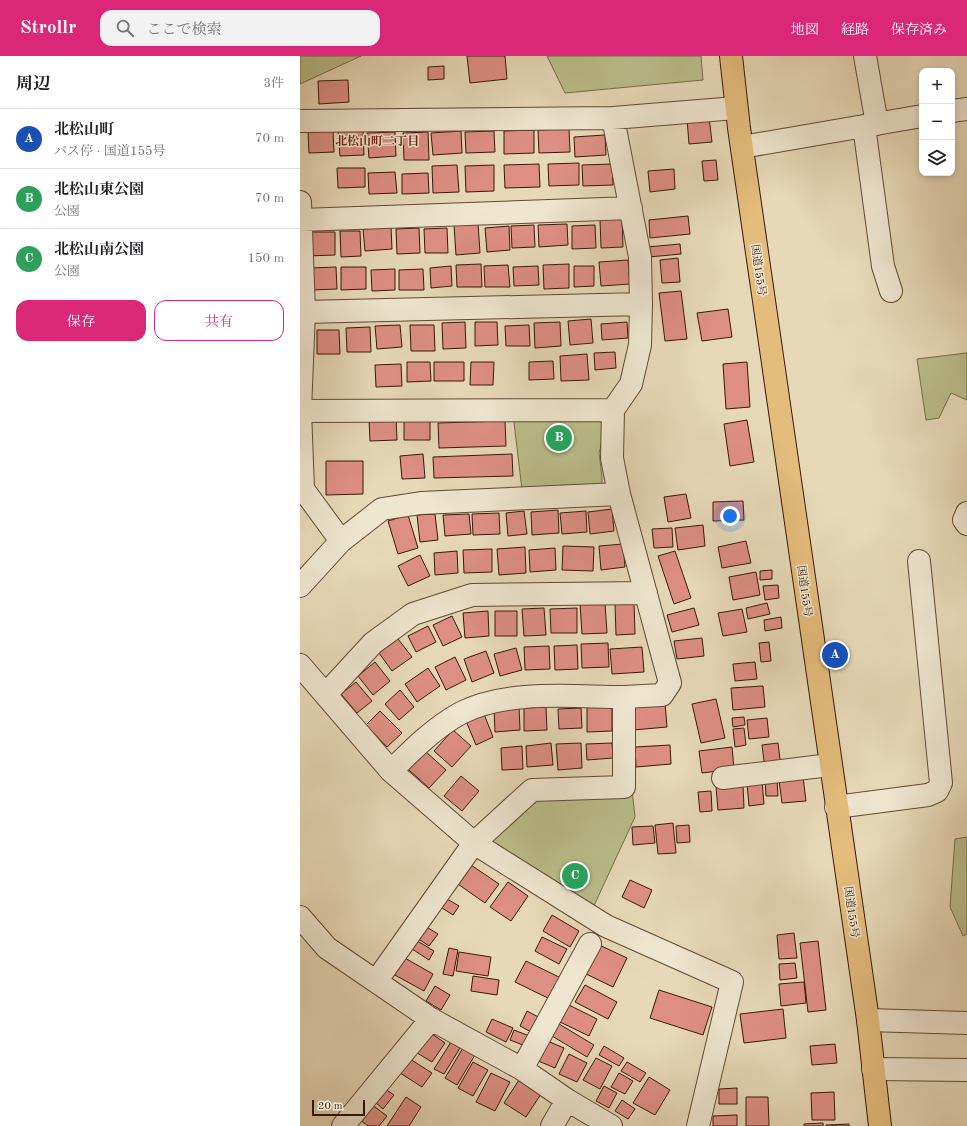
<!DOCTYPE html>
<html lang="ja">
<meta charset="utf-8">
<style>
body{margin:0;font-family:"Old Standard TT","Noto Serif JP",serif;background:#f2f2f2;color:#202124}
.controls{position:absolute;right:12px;top:12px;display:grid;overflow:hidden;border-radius:8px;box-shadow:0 2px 6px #0003}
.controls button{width:36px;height:36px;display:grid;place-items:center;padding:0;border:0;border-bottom:1px solid #e0e0e0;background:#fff;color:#202124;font:20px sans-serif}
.scale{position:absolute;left:12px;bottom:10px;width:53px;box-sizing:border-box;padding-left:4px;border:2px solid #391709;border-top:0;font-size:11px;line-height:14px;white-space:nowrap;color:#391709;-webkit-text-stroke:3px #efe6d0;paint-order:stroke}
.you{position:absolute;left:430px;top:460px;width:14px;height:14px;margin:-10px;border:3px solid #fff;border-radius:50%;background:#1a73e8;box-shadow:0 0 0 6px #1a73e833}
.badge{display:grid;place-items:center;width:26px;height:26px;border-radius:50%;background:#db2777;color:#fff;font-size:13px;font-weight:700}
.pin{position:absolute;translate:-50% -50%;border:2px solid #fff;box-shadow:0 1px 4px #0006}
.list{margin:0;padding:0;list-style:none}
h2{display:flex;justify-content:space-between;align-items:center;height:52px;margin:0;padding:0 16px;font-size:17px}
h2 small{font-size:13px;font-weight:400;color:#757577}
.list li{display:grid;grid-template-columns:26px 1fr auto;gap:12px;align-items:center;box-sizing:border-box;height:60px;padding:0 16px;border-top:1px solid #e0e0e0}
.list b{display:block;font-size:15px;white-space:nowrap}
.list p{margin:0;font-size:13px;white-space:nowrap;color:#757577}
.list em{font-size:13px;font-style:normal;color:#757577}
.actions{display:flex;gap:8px;padding:12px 16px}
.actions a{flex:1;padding:9px 0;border:1px solid #db2777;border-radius:12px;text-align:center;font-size:14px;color:#db2777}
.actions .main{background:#db2777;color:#fff}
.icon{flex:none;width:22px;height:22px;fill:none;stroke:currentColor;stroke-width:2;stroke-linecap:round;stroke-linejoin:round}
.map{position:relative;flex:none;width:667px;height:1070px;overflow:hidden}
header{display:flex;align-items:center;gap:24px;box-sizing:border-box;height:56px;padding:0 20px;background:#db2777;color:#fff}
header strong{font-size:19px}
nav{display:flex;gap:22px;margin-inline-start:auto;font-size:14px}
.search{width:280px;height:36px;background:#f2f2f2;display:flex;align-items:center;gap:10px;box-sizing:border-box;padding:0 14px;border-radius:12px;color:#757577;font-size:15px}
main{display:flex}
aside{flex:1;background:#fff}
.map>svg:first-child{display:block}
.green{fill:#babe8b;stroke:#7a6a4a}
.building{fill:#de8f84;stroke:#391709}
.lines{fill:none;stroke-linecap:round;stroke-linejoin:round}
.minor-casing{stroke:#644834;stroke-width:24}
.highway-casing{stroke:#391709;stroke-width:24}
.minor{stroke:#efe6d0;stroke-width:22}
.highway{stroke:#e4bc7c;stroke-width:22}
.labels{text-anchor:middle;stroke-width:3;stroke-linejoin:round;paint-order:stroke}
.street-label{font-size:11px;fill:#391709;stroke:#efe6d0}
.neighbourhood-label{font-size:12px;font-weight:bold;fill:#7a1f14;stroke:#efe6d0}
</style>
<header>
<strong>Strollr</strong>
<div class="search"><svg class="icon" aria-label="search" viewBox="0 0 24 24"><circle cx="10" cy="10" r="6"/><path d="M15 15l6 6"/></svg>ここで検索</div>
<nav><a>地図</a><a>経路</a><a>保存済み</a></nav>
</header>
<main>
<aside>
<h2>周辺<small>3件</small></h2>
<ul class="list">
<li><span class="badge" style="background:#1a4fb4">A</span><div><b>北松山町</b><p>バス停 · 国道155号</p></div><em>70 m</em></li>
<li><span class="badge" style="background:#2e9e5b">B</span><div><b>北松山東公園</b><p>公園</p></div><em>70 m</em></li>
<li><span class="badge" style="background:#2e9e5b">C</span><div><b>北松山南公園</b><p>公園</p></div><em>150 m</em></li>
</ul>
<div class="actions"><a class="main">保存</a><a>共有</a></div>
</aside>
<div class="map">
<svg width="667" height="1070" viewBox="0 0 667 1070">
<rect width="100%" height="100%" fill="#e7d9b7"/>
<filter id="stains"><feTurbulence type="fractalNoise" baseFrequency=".005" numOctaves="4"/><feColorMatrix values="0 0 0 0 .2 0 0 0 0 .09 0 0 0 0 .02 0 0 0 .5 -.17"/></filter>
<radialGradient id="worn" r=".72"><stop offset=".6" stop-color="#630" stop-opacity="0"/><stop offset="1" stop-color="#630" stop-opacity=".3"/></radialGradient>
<path class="green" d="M0,0H61L0,28Z
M247,0H401L403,24L265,37Z
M667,297V344L651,337L639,362L626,364L617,303Z
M298,357L307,367L299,397L302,421V433L222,434L213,358Z
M332,734L335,761L292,854L190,786L235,736Z
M667,781V878L663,880L650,851L655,783Z"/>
<path class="building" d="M167,0H205L207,23L170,27Z
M144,10V23L128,24V11Z
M48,24L49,46L19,48L18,25Z
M409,61L412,86L389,88L387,63Z
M63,73L64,99L40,100L38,74Z
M269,73L270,96L239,97L238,74Z
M234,74V97L204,98V75Z
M33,75L34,96L9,97L8,76Z
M161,75L162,97L133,99L131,77Z
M194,75L195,96L166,97L165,76Z
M95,76L96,100L69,102L67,77Z
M128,76L129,104H104L103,77Z
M305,79L306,99L275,101L274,81Z
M416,104L418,124L404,125L402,105Z
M279,107V129L249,130L248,108Z
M239,108L240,131L205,132L204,109Z
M312,108L313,129L283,130L282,109Z
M157,109L159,136L133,137L132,110Z
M194,109V135L166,136L165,110Z
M37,112H65V131L38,132Z
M374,113L375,133L350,136L348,115Z
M95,116L97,137L69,138L68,117Z
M128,117L129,137L102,138V118Z
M388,160L390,178L350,182L349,164Z
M322,162L323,191L301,192L300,163Z
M178,167L180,197L156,199L154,169Z
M267,168L268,189L239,191L238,169Z
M234,169L235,191L212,192L211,170Z
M295,169L296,192L272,193V170Z
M209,170L210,194L187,196L185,172Z
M91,171L92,193L65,195L63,173Z
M119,172L120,197L97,198L96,173Z
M147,172L148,197H125L124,173Z
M40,175H60L61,200L41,201Z
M7,176H35V199L7,200Z
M380,188L381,198L349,201L347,191Z
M378,202L380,226L362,227L360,204Z
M328,204L330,228L301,230L299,206Z
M181,208L182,231H157L156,209Z
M269,208V232L244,233L243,209Z
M208,209L210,231H185L184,210Z
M151,210L152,230L131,232L130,212Z
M238,210L239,229L214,230L213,211Z
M274,210H294V230L274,231Z
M36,211L37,233L11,234L10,212Z
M41,211H66V233L41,234Z
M95,213V234L72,235L71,214Z
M123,213L124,234H99V214Z
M381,235L387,283L365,285L359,237Z
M428,253L432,281L402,285L397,257Z
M291,263L293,287L270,289L268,265Z
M165,266L166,292L143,293L142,267Z
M175,266H197L198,289L175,290Z
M260,266L261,290L235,292L234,267Z
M327,266L328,282L302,284L301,268Z
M100,269L102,291L77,293L75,270Z
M110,269H134L135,295H111Z
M229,269L230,290H206L205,270Z
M70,271L71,296H47L46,272Z
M17,274H39L40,298H17Z
M315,296L316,312L295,314L294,297Z
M287,298L289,324L261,325L260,300Z
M253,305L254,323L229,324V306Z
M107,306H130L131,325L107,326Z
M134,306H164V325H134Z
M171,306H194L193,329H170Z
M447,306L450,351L426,353L423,308Z
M101,308L102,330L76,331L75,309Z
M96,361L97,384L70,385L69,363Z
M130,363V384H104V364Z
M447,364L454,406L430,410L424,368Z
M205,365L206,390L139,392L138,367Z
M123,398L125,422L102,423L100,400Z
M212,398L213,420L134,422L133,401Z
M26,405H63V438L26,439Z
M386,438L391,462L368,466L364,441Z
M443,445L444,464L413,465V446Z
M312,453L314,475L290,478L288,456Z
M258,454L259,477L232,479L231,456Z
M224,455L227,478L208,480L206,457Z
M286,455L287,476L262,478L260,457Z
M199,457L200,478L173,479L172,458Z
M135,458L138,484L120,486L117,459Z
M169,458L171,478L145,480L143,459Z
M108,459L118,492L98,498L88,465Z
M403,469L405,490L378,494L375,472Z
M372,472L373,491L354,492L352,473Z
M446,485L451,507L422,512L418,491Z
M323,488L325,511L301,514L299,490Z
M263,490L294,491L293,515L262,514Z
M225,491L226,517L199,519L197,493Z
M255,492L256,514L230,516L229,494Z
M192,493V516L164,517L163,494Z
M157,495L158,517L135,519L134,497Z
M375,495L391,542L374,548L358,500Z
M120,499L130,520L108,530L98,510Z
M472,514V523L460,524V515Z
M456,516L460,539L433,544L429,521Z
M478,529L479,542L465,544L463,530Z
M305,547L307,577L282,578L280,548Z
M334,547L335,578L316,579L315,548Z
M467,547L470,558L448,563L446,552Z
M244,552L246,579L224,580L222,553Z
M277,552V577H251L250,553Z
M394,552L399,569L372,576L367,559Z
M442,553L447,576L423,580L418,557Z
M188,555L189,580L165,582L163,557Z
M195,555H217V580H195Z
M152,560L162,581L143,590L133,569Z
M481,561L482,572L465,575L464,564Z
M128,570L136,586L116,596L108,580Z
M402,582L404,600L377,603L374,585Z
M98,583L112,601L92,615L79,597Z
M469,586L471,605L461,606L459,587Z
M308,587L309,611L282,612L281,588Z
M277,589L278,613L255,614L254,590Z
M249,590L250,613L225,614L224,591Z
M342,591L344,616L312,618L310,593Z
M216,592L222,614L200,620L194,598Z
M186,595L194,617L172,626L164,603Z
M155,601L166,624L146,634L135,611Z
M75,606L90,625L73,639L58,620Z
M455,606L457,623L435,625L433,608Z
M128,612L140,630L117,646L105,628Z
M56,626L72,645L57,657L41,638Z
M463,630L465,651L433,654L431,632Z
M100,634L114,651L99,664L85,648Z
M416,643L425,682L401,687L392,648Z
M365,646L367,671L333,674L331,649Z
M312,649V675L287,676V650Z
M219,650L220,674L195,676L194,652Z
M246,651L247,674L224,675V652Z
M281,652L282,672L259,673L258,653Z
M80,655L102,677L87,691L66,669Z
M184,658L193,681L176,689L166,665Z
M444,661L445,669L433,671L432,662Z
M467,662L469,681L449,683L447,664Z
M444,672L446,689L435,691L433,673Z
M153,674L171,690L152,711L134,695Z
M251,687L253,709L227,711L226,690Z
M281,687L282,712L258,714L256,688Z
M312,687L313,702L287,704L286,688Z
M478,687L481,711L465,713L462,689Z
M370,689L371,708L336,711L335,691Z
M222,690L223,713L202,714L201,692Z
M432,691L434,713L402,717L399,695Z
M125,695L146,714L129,732L108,713Z
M161,720L179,735L162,755L144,740Z
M503,721L506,745L482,747L479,724Z
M465,723H477L478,740H466Z
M462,725L464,748L449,750L447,727Z
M443,729L444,752L418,754L416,731Z
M411,735L412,755L400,756L398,736Z
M373,767L376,797L358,798L355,769Z
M389,769L390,786L377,787L376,770Z
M353,770L355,787L333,789L332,771Z
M168,807L199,828L185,847L155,826Z
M330,824L352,834L344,852L322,841Z
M208,826L228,840L211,865L190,851Z
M142,840L159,850L153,859L136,848Z
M252,859L279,875L270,891L243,875Z
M125,870L138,878L129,890L117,882Z
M494,877L497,902L479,903L477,879Z
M242,881L267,893L259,908L235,895Z
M114,883L134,895L129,904L109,891Z
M518,885L526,954L508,956L500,887Z
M295,887L327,902L313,931L282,916Z
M149,892L158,894L153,920L143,918Z
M159,896L191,901L188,920L156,915Z
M103,901L133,918L124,935L93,918Z
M226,905L263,923L252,944L215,926Z
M495,907L497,922L480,924L479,908Z
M173,920L199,924L197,939L171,935Z
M504,926L506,947L481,950L479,928Z
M285,929L317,946L308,963L275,946Z
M135,930L150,939L141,954L126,945Z
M359,934L412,951L403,979L350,962Z
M267,948L297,963L289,980L258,965Z
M483,953L486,982L444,987L440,958Z
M227,955L242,963L235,978L220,970Z
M192,963L213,972L206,986L186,976Z
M259,968L294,989L287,1001L252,980Z
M214,974L232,981L228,991L210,984Z
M128,975L145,987L132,1006L114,995Z
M245,984L264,992L255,1012L236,1004Z
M151,986L160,992L144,1018L134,1013Z
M535,988L537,1007L512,1009L510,990Z
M304,990L324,1002L319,1010L299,999Z
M163,992L175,999L157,1029L145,1022Z
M269,998L287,1007L277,1026L259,1018Z
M107,1001L132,1017L122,1031L97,1015Z
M296,1002L312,1010L300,1033L283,1024Z
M173,1006L188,1014L173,1040L158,1032Z
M327,1006L346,1017L340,1026L321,1015Z
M191,1017L210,1026L195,1055L176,1046Z
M319,1017L333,1025L325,1038L311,1031Z
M349,1021L370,1034L355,1059L333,1047Z
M219,1024L241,1038L226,1061L204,1047Z
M304,1030L317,1037L309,1052L296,1045Z
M84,1032L94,1039L83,1053L74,1045Z
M437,1032V1048H419V1033Z
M534,1036L535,1064H512L511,1037Z
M106,1041L121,1051L109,1070H87Z
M446,1041H468L469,1070H446Z
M322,1044L335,1053L328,1063L315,1055Z
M67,1045L87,1060L79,1070H68L55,1060Z
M437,1059V1070H413V1060Z
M523,1067V1070H504V1068Z
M549,1068V1070H526V1069Z"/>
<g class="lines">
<g class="minor-casing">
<path id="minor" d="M565,0L577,68
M652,55L667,53
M0,65L313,62L436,52
M564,70L583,210L591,235
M442,91L622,60
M0,146L4,256L0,354
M1,164L331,152
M4,256L341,248
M0,355L313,354
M0,355L3,433L41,485
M667,457L664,464L667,468
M0,530L41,485L82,453L121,447L319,438
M0,609L91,715L174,787L232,734L324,731V641L362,639L370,627L319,438L312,402L313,354L331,328L340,289L341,248L340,201L313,62
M26,638L73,587L113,558L172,539L346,537
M91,715C112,694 135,671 161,657C208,633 274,641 324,641
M423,722L530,709
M536,751L628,739L637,735L641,727L619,505
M0,861L27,892L131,963L222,1013L267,1044L311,1070
M77,924L174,787L306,870L432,926L398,1070
M568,964L667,967
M222,1013L290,888
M573,1013L667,1014
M43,1070L131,963
M252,1070L267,1044"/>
</g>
<g class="highway-casing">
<path id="highway" d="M431,0L439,72L568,964L580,1070"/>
</g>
<use href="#minor" class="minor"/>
<use href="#highway" class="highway"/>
</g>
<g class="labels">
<g class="street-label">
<text transform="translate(459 214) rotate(82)" y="4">国道155号</text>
<text transform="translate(505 535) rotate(82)" y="4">国道155号</text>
<text transform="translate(552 856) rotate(82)" y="4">国道155号</text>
</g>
<g class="neighbourhood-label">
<text x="77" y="89">北松山町二丁目</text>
</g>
</g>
<rect width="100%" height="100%" filter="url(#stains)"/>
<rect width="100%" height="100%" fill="url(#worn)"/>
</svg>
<div class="controls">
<button>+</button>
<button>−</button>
<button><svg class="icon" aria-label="layers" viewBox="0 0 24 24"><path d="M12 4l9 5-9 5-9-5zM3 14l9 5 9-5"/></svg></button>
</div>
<div class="scale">20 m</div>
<div class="you"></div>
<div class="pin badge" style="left:535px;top:599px;background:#1a4fb4">A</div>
<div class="pin badge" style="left:259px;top:382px;background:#2e9e5b">B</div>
<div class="pin badge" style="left:275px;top:820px;background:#2e9e5b">C</div>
</div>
</main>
